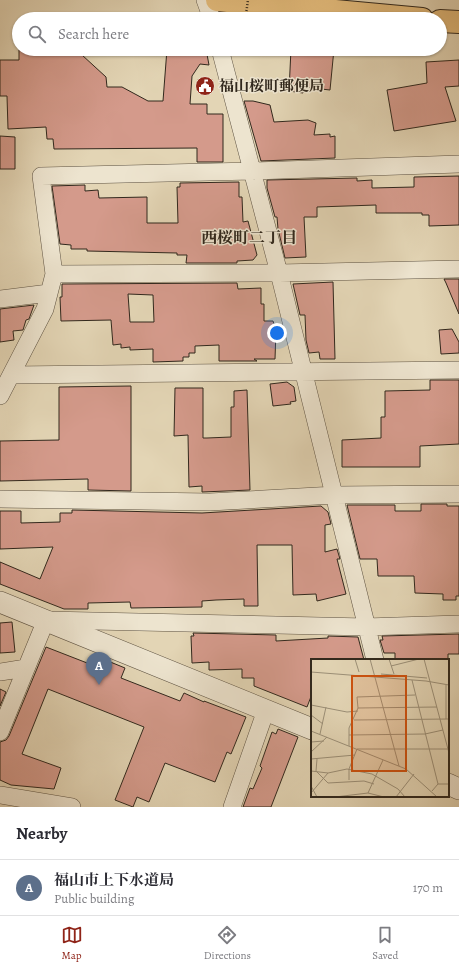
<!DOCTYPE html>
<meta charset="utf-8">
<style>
body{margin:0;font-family:Alegreya,"Noto Serif JP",serif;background:#f2f2f3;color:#2b2b33}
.you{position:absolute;left:277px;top:333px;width:14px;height:14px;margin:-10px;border:3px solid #fff;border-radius:50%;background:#1a73e8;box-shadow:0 0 0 6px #1a73e833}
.badge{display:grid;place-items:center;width:26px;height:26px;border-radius:50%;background:#8f2418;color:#fff;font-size:13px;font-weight:700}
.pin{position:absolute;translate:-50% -33px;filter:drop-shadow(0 1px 2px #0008)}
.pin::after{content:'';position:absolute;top:21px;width:14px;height:12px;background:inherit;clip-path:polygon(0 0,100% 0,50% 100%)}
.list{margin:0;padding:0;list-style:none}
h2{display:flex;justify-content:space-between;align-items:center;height:52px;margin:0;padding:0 16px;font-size:17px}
h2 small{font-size:13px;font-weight:400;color:#7c7c81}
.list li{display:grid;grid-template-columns:26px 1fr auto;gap:12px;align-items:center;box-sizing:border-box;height:56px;padding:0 16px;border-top:1px solid #e1e1e2}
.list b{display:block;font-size:15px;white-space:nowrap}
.list p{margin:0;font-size:13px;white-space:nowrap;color:#7c7c81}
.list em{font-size:13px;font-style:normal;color:#7c7c81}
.icon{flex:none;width:22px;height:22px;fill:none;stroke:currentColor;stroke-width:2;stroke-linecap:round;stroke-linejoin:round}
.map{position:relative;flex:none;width:459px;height:807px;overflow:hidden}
.search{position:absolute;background:#fff;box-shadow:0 1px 3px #0004;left:12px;right:12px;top:12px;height:44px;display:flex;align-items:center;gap:10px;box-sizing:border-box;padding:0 14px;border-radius:22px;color:#7c7c81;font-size:15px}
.sheet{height:108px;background:#fff}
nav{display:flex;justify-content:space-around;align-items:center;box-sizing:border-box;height:56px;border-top:1px solid #e1e1e2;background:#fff;font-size:11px;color:#7c7c81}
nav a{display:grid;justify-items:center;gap:2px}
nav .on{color:#8f2418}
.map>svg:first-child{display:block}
.building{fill:#d49a8b;stroke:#31281d;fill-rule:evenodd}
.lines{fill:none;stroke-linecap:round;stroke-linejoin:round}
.minor-casing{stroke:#5e5343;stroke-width:18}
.tertiary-casing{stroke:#5e5343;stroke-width:22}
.trunk-casing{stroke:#31281d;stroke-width:24}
.minor{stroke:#ede4cf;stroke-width:17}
.tertiary{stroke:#ede4cf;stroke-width:21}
.trunk{stroke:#e2ba7a;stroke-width:22}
.path-bridge{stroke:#31281d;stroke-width:2.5;stroke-dasharray:1 2;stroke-linecap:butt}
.labels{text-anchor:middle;stroke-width:3;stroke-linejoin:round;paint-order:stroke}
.poi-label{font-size:15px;font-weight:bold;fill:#31281d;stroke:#ede4cf;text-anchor:start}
.neighbourhood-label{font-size:16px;font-weight:bold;fill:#31281d;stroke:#ede4cf}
.inset-road{fill:none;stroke:#9c9078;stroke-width:1}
.view{fill:#cd520f;fill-opacity:0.15;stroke:#cd520f;stroke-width:2}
.inset-edge{fill:none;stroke:#31281d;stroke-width:2}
</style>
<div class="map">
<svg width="459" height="807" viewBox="0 0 459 807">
<rect width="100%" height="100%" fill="#e3d5b5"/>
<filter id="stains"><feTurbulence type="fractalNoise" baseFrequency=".005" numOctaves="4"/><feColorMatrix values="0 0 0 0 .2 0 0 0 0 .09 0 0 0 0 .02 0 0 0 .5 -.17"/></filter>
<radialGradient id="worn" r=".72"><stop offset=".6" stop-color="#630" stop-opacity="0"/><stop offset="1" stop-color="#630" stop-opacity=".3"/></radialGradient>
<path class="building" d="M19,49H90L82,55L106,77L107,87H122L148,101H163L167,49H206L209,65L200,64L192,76L190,104H207V114H223V162H197V148L54,149L53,139H47L46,127L8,129L7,96H0V60H19Z
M291,49H334L330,90L304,87L303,93L289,91Z
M459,60V86L445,87L456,121L394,131L387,90L427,83L426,62Z
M244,101H253L270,105L274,122L308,120L316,123L314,135L330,134V137L335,136V158L261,161Z
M0,136L15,137V169H0Z
M459,176V225L429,226V215H422V213H376V205L317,207V217H304L306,257L285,258L278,229L277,217H275L267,188V180L357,178V181L372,180V188L414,187V177Z
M239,182V197H242L243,222L248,221L257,255L253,260L237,261V263H186L187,255H177V253L87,251V249H71V245L60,244L52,186L85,185V191L98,190L99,198L147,197V223H178L177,187H180V183Z
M444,279H459V314L446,283Z
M333,282L335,359H320L319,352L309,353L306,340L305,315H300L293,284Z
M237,283L238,289L261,288V304H264V321H273L276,330L275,359H254L257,361H219V345L195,346V353H189V357H183V361L153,362V349L130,350V347L121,348V344L113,345L111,320L61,321L60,297H62V284ZM128,294L153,295L154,322H130Z
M34,305L29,319L26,320L23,330L13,331L14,340L0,342V309Z
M452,329L459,342V353L441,354L439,330Z
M430,380H459V444L420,446V467H342V440L381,438V417H385V391L430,390Z
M287,382L294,387L296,401L290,402L291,404L273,406L270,384Z
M131,386V491L88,490V479L0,481V441L59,440V387Z
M175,388H203V438H207L231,437V407H234V391L247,390L250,490L202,492V486L189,487L188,435L174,436Z
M421,504H447V506H459V596H456V600H443V594L415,593L414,576H378L377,559H360L347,505H395V511H421Z
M321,506L328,512L331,524L325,525V552L337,549L340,559H337L346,594L317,601L316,594L293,595L292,545H257L258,606H244V599L216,600L202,601V607L131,608L130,602L88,603V609H64L0,584V562L40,579L53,547L0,549V511H21V523L60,522V513H72V510L202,513Z
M12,622L15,652L0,653V623Z
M193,633L276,635V641L328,638V636L358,637L364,660H312V694L307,707L254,686V678H242V669L209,670V662L192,663L191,636H194Z
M459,634V654H448V660L395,659V653H384L380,640H383L382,636Z
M46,647L100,668L103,659L125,668L121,678L180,701L184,693L204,702V701L246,717L231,754L227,752L215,782L165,763L149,802L137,797L133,807L115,800L144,727L48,689L22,754L61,768L54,789L11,785L0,780V742L6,740L9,736Z
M0,689L6,692L0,706Z
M278,729L298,737L271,807H243L250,788L253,789L262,768L260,766L272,732L276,734Z"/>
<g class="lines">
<g class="minor-casing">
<path id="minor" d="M205,0L212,19
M220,49L279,273L375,660
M54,274L279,273L459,269
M0,299L49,293
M12,375L459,370
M0,396L45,309L54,274L41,176L252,171L459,164
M0,499L210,502L335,495L459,494
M0,672L26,668
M0,732L46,620L366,627L459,624
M0,795L72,807
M232,807L266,710"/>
</g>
<g class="tertiary-casing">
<path id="tertiary" d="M0,602L312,729
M448,784L459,789"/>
</g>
<g class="trunk-casing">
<path id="trunk" d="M217,0L422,19
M440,21L459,22"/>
</g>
<use href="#minor" class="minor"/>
<use href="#tertiary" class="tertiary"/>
<use href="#trunk" class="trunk"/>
<path class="path-bridge" d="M246,14L248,0"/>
</g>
<defs>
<g id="civic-disc" transform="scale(1)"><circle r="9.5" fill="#8f2418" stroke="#ede4cf"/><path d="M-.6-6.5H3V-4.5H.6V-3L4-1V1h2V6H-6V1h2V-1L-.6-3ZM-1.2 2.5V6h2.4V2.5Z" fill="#fff"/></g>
</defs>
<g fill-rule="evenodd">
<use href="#civic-disc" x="205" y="86"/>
</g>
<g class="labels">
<g class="poi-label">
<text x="219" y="91">福山桜町郵便局</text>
</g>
<g class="neighbourhood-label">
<text x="249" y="243">西桜町二丁目</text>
</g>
</g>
<g transform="translate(311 659)">
<rect width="138" height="138" fill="#e3d5b5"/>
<path class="inset-road" d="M44,0L48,13M59,0L88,107M78,0L83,15M113,0L138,94M80,7L108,0M0,13L115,22L138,26M70,15L116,19M101,21L127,125M135,26V60M0,46L36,53L47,52M47,49L126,48M0,56L12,65M43,61L138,60M0,72L95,110L126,138M9,75L15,48M38,76L114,75L132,71M0,83L13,82M38,87V69L47,49L46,38L104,36M0,93L16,78M0,100L44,96M6,100L5,112L17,124L53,122L63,125M0,112L17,114M38,121V110L46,90H138M0,127L6,138M121,132L127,125H138M0,134L17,114L36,110L61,115L87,130L94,138M57,134L72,101M24,138L57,134L73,138M85,138L103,115"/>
<path class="view" d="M41,17H95V112H41Z"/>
<rect width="138" height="138" class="inset-edge"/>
</g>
<rect width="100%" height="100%" filter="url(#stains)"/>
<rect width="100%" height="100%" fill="url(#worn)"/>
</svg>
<div class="you"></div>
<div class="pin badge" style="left:99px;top:685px;background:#5c6f8a">A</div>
<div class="search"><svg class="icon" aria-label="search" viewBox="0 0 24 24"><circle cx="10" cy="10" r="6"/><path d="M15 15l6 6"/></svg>Search here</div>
</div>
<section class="sheet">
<h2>Nearby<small></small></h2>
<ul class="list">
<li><span class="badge" style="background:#5c6f8a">A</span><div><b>福山市上下水道局</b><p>Public building</p></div><em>170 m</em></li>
</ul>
</section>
<nav>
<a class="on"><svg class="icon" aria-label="map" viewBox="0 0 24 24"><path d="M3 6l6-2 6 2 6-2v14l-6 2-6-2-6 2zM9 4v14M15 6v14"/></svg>Map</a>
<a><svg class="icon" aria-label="directions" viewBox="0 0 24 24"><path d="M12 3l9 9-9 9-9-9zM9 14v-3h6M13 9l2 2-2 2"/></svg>Directions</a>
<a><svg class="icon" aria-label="saved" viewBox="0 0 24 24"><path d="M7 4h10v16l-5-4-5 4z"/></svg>Saved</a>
</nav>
